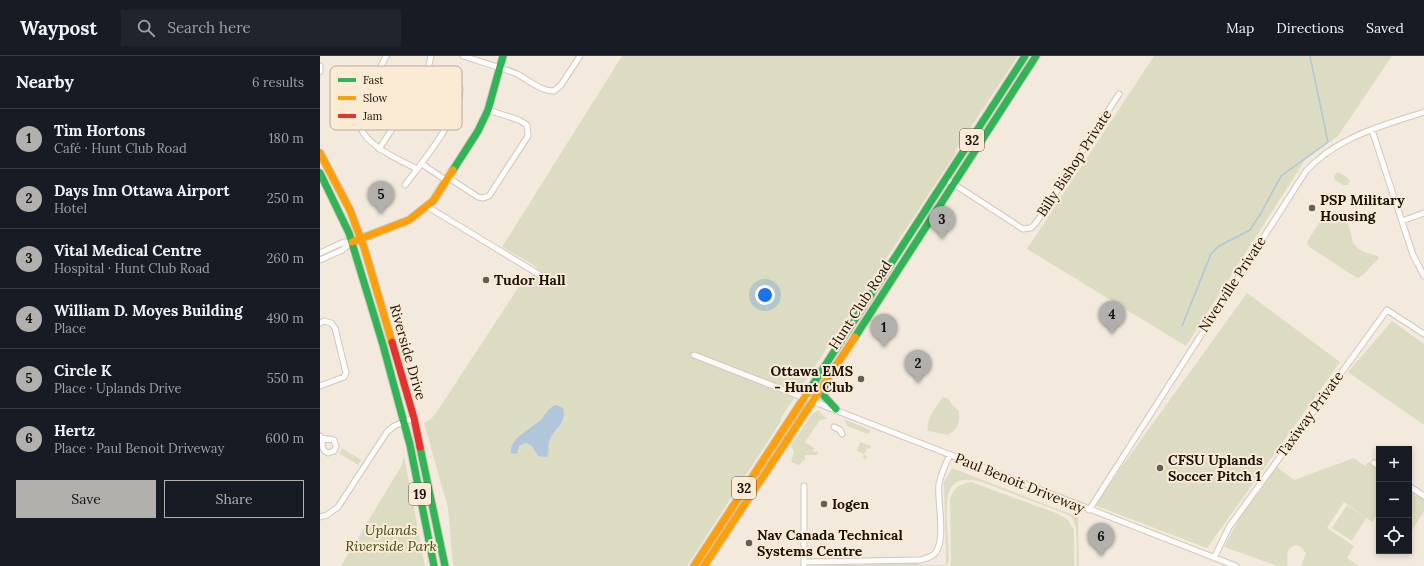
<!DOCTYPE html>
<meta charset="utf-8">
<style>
body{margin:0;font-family:Lora,serif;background:#20242c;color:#f1f3f6}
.controls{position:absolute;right:12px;bottom:12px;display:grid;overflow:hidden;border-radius:0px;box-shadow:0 2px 6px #0003}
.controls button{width:36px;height:36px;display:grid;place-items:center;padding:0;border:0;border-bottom:1px solid #363941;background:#171b24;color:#f1f3f6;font:20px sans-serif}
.you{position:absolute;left:445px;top:239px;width:14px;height:14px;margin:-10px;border:3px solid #fff;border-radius:50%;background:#1a73e8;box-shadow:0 0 0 6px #1a73e833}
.badge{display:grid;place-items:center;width:26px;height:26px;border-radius:50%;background:#b2b0ad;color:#111;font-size:13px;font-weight:700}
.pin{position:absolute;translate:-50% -33px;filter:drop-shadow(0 1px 2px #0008)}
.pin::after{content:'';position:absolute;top:21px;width:14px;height:12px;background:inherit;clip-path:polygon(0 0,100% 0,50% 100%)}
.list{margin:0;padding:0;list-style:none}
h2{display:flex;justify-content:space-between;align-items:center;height:52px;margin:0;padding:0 16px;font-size:17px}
h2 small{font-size:13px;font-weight:400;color:#9ea1a6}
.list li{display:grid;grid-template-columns:26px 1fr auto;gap:12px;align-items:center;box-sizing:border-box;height:60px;padding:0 16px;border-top:1px solid #363941}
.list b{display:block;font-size:15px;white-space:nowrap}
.list p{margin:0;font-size:13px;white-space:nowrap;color:#9ea1a6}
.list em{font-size:13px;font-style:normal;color:#9ea1a6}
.actions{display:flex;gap:8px;padding:12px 16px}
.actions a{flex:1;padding:9px 0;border:1px solid #b2b0ad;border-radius:0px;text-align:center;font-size:14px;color:#b2b0ad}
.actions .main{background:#b2b0ad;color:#111}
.icon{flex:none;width:22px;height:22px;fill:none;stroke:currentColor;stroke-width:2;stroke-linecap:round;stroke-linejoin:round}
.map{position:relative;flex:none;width:1104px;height:510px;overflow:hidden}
header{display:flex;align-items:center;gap:24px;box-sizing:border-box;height:56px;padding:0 20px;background:#171b24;border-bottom:1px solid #363941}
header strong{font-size:19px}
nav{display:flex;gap:22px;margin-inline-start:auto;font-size:14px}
.search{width:280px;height:36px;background:#20242c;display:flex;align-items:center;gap:10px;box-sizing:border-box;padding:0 14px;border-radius:0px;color:#9ea1a6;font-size:15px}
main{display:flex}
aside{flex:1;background:#171b24}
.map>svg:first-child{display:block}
.green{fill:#dbdcc1}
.water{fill:#b1c6db}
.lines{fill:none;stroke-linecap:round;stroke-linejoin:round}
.stream{stroke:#b1c6db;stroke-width:1.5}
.street-casing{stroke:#cfc8be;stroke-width:7}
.fast-casing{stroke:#cfc8be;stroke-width:9}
.slow-casing{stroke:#cfc8be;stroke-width:9}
.jam-casing{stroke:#cfc8be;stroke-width:9}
.street{stroke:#fdfcfa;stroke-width:5}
.fast{stroke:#30b455;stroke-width:7}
.slow{stroke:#ff9f0a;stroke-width:7}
.jam{stroke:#e5322d;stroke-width:7}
.poi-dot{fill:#655e54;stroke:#fcebd4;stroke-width:1.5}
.labels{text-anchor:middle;stroke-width:4;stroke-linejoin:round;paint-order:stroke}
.shield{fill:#fcebd4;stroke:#5c5347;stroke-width:1}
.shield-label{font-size:13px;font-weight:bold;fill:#18120a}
.street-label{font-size:14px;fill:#18120a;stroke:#fcebd4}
.poi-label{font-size:14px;font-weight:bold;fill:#18120a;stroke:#fcebd4;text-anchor:start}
.park-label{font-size:14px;font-style:italic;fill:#3d4714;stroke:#fcebd4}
.key{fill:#fcebd4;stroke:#b8aa97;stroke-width:1}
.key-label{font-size:11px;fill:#18120a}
</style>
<header>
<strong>Waypost</strong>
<div class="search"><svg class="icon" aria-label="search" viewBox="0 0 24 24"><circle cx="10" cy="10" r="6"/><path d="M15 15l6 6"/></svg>Search here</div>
<nav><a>Map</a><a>Directions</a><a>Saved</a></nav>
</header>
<main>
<aside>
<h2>Nearby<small>6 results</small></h2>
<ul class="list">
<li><span class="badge">1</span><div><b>Tim Hortons</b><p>Café · Hunt Club Road</p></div><em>180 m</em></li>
<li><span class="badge">2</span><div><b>Days Inn Ottawa Airport</b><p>Hotel</p></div><em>250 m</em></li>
<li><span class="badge">3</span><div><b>Vital Medical Centre</b><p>Hospital · Hunt Club Road</p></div><em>260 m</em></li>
<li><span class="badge">4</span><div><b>William D. Moyes Building</b><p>Place</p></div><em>490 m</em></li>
<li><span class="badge">5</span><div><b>Circle K</b><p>Place · Uplands Drive</p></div><em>550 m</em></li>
<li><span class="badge">6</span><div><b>Hertz</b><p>Place · Paul Benoit Driveway</p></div><em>600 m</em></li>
</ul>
<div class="actions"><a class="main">Save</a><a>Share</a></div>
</aside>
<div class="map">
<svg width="1104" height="510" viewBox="0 0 1104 510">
<rect width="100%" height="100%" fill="#f3eadd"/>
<path class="green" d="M302,0H698L635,95L636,97L461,362V365L367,510H133L128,452L104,367L111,363L118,354L204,223L208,225L217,211L182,191Z
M834,0H1072L1018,80L985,104L866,290L707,193Z
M1018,116L1027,121L1030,125L1028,129H1023L1015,124L1014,120Z
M1015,155L1024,159C1038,185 1023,191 1058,200L1059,202L1043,219L1037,222L988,190L987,186L1002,162L1006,158Z
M927,237L1020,306L887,492L774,449Z
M1072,265L1104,288V369L1028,316Z
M623,341L629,343L632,349L639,355C640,367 638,373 628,379L608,375C605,363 617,350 623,341Z
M498,354L507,363L500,364L485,386L494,392L493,396L498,395L497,399H485V403L479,409L471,406L474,396L471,389L493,357Z
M524,363L550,374V376L547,378L527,370Z
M540,386L551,390L550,393L547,392L544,399L547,400L546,403L543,402L544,398L537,395Z
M22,392L41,404L38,409L19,397Z
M84,400L105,510H21L82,409Z
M1034,402L1045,410L1048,406L1059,413V455L1052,466L1024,446L1007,472L1034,490L1027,502L1039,510H981L986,497L981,491L977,489C963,492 969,502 967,510H958L904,491L920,461L957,411L974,424Z
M632,412L758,461L759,510H757L756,472L753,463L749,459L662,426C626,416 626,440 627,466C628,479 628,492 629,504L626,510H493L598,507L599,509H626L624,426Z
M651,426L736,457L748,464L754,474V510H631L630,443C634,432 639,428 651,426Z
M1089,433L1104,443V455L1089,479Z
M1027,449L1046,462L1032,485L1012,472Z"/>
<path class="water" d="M236,349L243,352C248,367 232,374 229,386C227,391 230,396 227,401L218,400L212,390L206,387L199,390L197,398L191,397C189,383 211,372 220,365C226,359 227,352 236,349Z"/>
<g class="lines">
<path class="stream" d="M862,270L891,198L899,190L930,174L941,157L961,120L1008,86L990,0"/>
<g class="street-casing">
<path id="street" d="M66,0C60,15 50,26 43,40C22,80 68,98 97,113
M143,0C161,6 180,11 197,18C209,24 220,35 234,35L241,29L260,0
M0,10V16
M1052,74L1093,199L1104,220
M59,93L106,21L111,0
M102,108L127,125
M129,122L158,141L163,142L169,140L208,80L207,69L199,64L168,54
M626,123L703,173L711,172L716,167L799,38
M85,129C101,108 142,58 140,32L106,21
M108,151L220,219
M1082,165L1104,157
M0,197L24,186H32
M0,204L22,194L32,186
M0,267L4,265L11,267L15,272L26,317L24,321L0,330
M374,299L916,510
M514,371L520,374L522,378
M0,380C4,387 0,394 8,397L14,395L16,391L14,384L1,382
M1054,407L1059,410
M484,430V510
M1089,430L1104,440
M769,454L986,115C1017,81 1062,70 1104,56
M0,461L7,459L18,451L67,376L74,370L94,362
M894,502L909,471L1067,254L1104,278
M484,506L600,504C606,502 612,502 616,496C626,482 617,445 619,428C621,417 625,409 630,399"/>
</g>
<g class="fast-casing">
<path id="fast" d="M133,114L158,75L168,54L183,0
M0,117L29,177L63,289L90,389L114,510
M535,281L716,0
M505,327L504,340L516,353
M488,336L705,0
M100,391L125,510"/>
</g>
<g class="slow-casing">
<path id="slow" d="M0,97L30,154L44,191L72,286
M32,186L89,164L113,145L133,114
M374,510L488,336
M384,510L535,281"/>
</g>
<g class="jam-casing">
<path id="jam" d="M72,286L94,362L100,391"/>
</g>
<use href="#street" class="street"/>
<use href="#fast" class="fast"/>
<use href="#slow" class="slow"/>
<use href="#jam" class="jam"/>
</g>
<g class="poi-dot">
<circle cx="992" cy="152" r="4"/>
<circle cx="166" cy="224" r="4"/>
<circle cx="541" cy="323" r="4"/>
<circle cx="840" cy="412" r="4"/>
<circle cx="504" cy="448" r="4"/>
<circle cx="429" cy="487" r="4"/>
</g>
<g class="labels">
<g class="shield">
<rect x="640" y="73" width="24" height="22" rx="3"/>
<rect x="412" y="421" width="24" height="22" rx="3"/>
<rect x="89" y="427" width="22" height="22" rx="3"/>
</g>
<g class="shield-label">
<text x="652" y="89">32</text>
<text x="424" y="437">32</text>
<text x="100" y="443">19</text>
</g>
<g class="street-label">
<text transform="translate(754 107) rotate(-57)" y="5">Billy Bishop Private</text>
<text transform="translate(912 228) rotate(-57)" y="5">Niverville Private</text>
<text transform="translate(540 249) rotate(-57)" y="5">Hunt Club Road</text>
<text transform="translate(88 296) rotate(74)" y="5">Riverside Drive</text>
<text transform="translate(990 358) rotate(-54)" y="5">Taxiway Private</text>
<text transform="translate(700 427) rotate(22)" y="5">Paul Benoit Driveway</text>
</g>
<g class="poi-label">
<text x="1000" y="149">PSP Military<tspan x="1000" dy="16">Housing</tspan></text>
<text x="174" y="229">Tudor Hall</text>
<text x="533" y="320" text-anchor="end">Ottawa EMS<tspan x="533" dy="16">- Hunt Club</tspan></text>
<text x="848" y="409">CFSU Uplands<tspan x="848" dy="16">Soccer Pitch 1</tspan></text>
<text x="512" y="453">Iogen</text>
<text x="437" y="484">Nav Canada Technical<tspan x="437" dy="16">Systems Centre</tspan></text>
</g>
<g class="park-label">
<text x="71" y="479">Uplands<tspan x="71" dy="16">Riverside Park</tspan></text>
</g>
</g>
<rect x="10" y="10" width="132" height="64" rx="6" class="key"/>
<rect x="18" y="22" width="18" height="4" fill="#30b455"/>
<rect x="18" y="40" width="18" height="4" fill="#ff9f0a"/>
<rect x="18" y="58" width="18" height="4" fill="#e5322d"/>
<g class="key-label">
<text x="43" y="28">Fast</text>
<text x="43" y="46">Slow</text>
<text x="43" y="64">Jam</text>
</g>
</svg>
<div class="controls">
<button>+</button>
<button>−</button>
<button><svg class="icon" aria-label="locate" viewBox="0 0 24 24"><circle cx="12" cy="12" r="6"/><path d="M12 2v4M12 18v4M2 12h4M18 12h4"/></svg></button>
</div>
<div class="you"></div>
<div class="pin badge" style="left:564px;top:291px">1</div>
<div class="pin badge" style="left:598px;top:327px">2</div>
<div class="pin badge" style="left:622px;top:183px">3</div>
<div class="pin badge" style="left:792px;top:278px">4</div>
<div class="pin badge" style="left:61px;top:158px">5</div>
<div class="pin badge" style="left:781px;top:500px">6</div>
</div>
</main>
